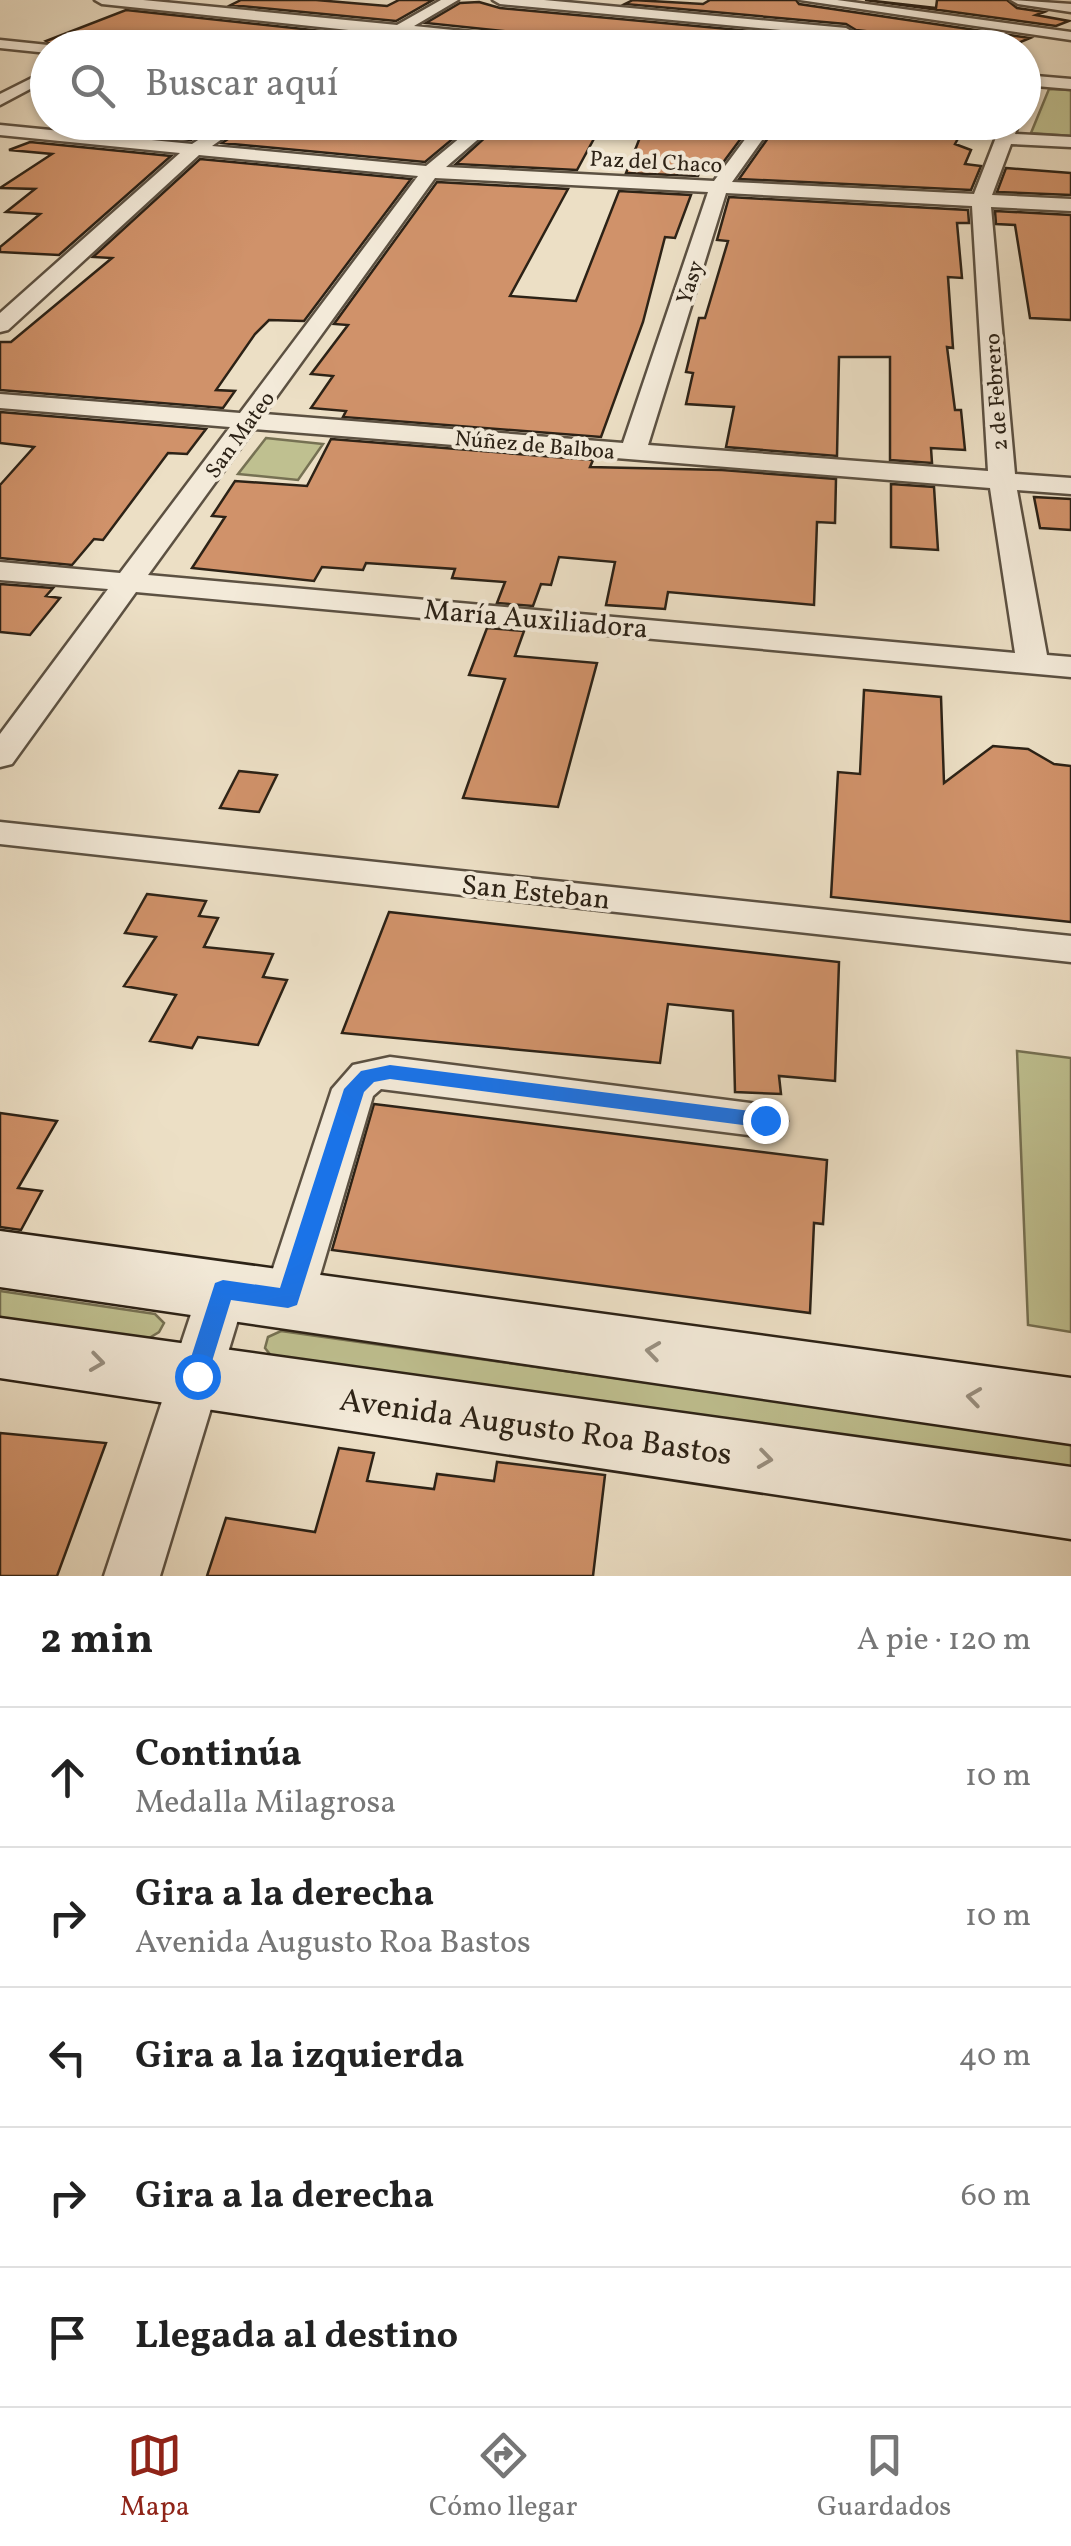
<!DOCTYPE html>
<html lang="es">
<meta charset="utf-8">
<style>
body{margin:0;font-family:Vollkorn,serif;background:#f6f6f6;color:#222}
.stop{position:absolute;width:30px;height:30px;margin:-22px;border:8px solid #1a73e8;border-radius:50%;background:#fff}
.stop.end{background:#1a73e8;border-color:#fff;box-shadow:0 2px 10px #0008}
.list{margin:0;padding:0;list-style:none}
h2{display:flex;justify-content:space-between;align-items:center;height:130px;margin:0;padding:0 40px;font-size:42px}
h2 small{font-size:32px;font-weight:400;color:#767676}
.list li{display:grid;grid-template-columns:65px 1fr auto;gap:30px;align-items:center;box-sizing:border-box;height:140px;padding:0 40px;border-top:2px solid #e0e0e0}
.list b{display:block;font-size:38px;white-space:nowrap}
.list p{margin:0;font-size:32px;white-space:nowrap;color:#767676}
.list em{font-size:32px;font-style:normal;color:#767676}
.icon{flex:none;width:55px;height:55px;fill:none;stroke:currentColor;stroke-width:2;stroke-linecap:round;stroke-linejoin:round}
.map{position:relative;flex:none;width:1071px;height:1576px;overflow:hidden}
.search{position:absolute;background:#fff;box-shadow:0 2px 8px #0004;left:30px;right:30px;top:30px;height:110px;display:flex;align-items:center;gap:25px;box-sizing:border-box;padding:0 35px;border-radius:55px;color:#767676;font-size:38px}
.sheet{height:830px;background:#fff}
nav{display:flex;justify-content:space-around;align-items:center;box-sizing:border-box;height:140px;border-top:2px solid #e0e0e0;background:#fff;font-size:28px;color:#767676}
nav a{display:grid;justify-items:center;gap:5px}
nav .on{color:#8f2418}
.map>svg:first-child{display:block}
.green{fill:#bfc090;stroke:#767153;stroke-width:2.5}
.building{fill:#d0926a;stroke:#2c2216;stroke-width:2.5}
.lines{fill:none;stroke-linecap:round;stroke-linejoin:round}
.minor-casing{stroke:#5c5142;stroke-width:5}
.secondary-casing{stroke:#2c2216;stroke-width:5}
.minor{fill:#f3ead9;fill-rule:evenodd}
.secondary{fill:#f3ead9;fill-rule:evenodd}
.oneway{stroke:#999081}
.route{fill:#1a73e8}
.labels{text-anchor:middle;stroke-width:8;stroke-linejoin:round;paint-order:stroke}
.far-street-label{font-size:22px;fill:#2c2216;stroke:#f3ead9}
.street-label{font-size:28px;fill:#2c2216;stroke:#f3ead9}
.near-street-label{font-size:32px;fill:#2c2216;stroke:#f3ead9}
</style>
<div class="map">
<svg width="1071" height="1576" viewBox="0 0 1071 1576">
<rect width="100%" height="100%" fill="#ecdfc5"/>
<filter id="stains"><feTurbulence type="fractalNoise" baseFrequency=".002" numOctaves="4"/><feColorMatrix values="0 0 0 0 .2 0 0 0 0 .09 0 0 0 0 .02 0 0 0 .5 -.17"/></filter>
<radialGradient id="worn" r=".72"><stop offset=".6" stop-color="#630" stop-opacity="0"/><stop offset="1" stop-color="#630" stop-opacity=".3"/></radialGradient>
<path class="green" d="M1049,89L1071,90V136L1031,133Z
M266,438L323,444L298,480L238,474Z
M1017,1051L1071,1058V1332L1028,1325Z
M0,1291L155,1314L164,1323L159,1332L146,1340L0,1319Z
M281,1331L1071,1442V1472L273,1358L265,1348L268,1337Z"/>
<path class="building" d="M241,0H316L387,6L399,0H433L396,21L231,5Z
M633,0L703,4L710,0H796L799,4L1030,38L1011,46L942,40L856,30L846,24L625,4Z
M865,0L936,8L937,0H1007L1017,8L1044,12L1036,15L1069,21L1056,26Z
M479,2L500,8L793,35L783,48H602L591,40L426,23L460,3Z
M126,10L396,39L494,48H58L46,41Z
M77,122H157L208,129L191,140L65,128Z
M274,122H473L425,162L222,143L237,133Z
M502,122H603L577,170L456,164Z
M646,122L687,124L748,129L719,168L703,163L698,176L626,173Z
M801,122H967L955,144L971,150L965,164L981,166L971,190L739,179L773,131L791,133Z
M30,142L171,156L59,255L0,252V247L40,214L6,212L35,189L0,188L52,154L9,150Z
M200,159L411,179L304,321L269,320L255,334L216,390L235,391L223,408L0,390V342H11L112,258L93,257Z
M1006,168L1071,173V195L997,192Z
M437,182L568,189L510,296L576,301L619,191L691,195L675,238L665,237L643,322L601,437L343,417L346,411L311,408L333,376L311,374L348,325L334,324Z
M729,197L968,210L969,223H957L962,278L948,277L953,348L947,347L955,410H961L965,450L931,448L932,463L890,460V357H839L837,456L726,447L734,407L686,404L693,373L686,372L699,318H705L728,241L717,240Z
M995,211L1071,215V320L1030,318L1015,225L996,224Z
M0,412L206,429L187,454L168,453L103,540L94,539L72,565L0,558V485L34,447L0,443Z
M331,439L593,460L590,467L722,470L836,479L835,523L817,522L814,605L668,592L665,609L606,605L615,562L559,557L551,585L541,584L533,606L497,603L505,582L452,578L455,569L366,563L363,570L322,567L314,581L192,568L225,517L212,516L235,481L307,486Z
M891,484L934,487L938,550L891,547Z
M1034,497L1071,499V530L1040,528Z
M0,584L53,588L46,596L60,598L30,635L0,632Z
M487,628L524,631L515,656L597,663L558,807L463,798L505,679L469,675Z
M864,690L941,697L944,783L993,746L1028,749L1054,764L1071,766V922L831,897L838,772L860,774Z
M239,771L277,775L259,812L220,808Z
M147,894L206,901L199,916L218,918L204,947L273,954L263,977L287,980L258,1045L198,1037L192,1048L150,1041L176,995L124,986L156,937L125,933Z
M389,912L839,962L835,1081L779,1076L781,1094L735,1092L733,1011L668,1004L660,1063L342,1033Z
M374,1104L827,1160L823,1224L814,1223L810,1313L332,1250Z
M0,1113L57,1121L18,1188L42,1191L21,1230L0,1227Z
M0,1433L106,1443L57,1576H0Z
M339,1448L374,1453L367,1481L434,1489L437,1474L494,1481L497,1462L605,1475L593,1576H207L226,1518L315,1532Z"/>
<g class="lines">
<g class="minor-casing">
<path id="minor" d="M95,0H143L397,25L441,0H458L414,26L591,44L598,48H542L396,35L102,4Z
M493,0H544L846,28L853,32L846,36L500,4Z
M800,0H837L1071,32V40Z
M1011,0L1071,4V12L1018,4Z
M0,40L48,45L54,48H48V53L0,48Z
M1024,75L1071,79V89L1024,85Z
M34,77L47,80L0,105V94Z
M226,122H246L212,146L426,166L479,122H498L446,167L714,181L758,122H775L732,182L974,194L1002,122H1019L1015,134L1071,137V147L1011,144L992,195L1071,199V211L991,207L1015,474L1071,478V494L1017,490L1047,655L1071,657V677L136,592L12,764L0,767V734L108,589L0,580V562L120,573L230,427L0,408V394L240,413L418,176L199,155L8,330L0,332V313L180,153L0,135V125L192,144ZM435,178L708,192L623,443L264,414ZM726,193L972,206L988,471L648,445ZM254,429L990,488L1015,653L148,575Z
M0,822L1071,936V962L0,844Z
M390,1057L765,1105L781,1109L787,1121L781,1133L765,1137L381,1089L373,1096L313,1299L305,1313L288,1319L271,1313L263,1299L332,1089L353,1065Z
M223,1270L240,1276L247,1290L160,1576H104L199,1290L206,1276Z"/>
</g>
<g class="secondary-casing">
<path id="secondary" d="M0,1231L1071,1378V1444L0,1287Z
M0,1318L1071,1467V1539L0,1378Z"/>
</g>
<use href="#minor" class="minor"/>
<use href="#secondary" class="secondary"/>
</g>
<defs><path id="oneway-chevron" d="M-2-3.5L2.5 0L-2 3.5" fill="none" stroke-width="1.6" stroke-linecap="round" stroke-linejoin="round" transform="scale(2.5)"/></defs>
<g class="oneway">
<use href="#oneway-chevron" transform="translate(653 1351) rotate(-172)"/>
<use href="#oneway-chevron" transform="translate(97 1362) rotate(8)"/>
<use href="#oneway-chevron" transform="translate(974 1397) rotate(-172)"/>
<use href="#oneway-chevron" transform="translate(765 1459) rotate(8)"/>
</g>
<path class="route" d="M390,1065L765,1113L775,1120L765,1128L390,1079L374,1082L364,1092L297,1305L288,1308L231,1300L205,1384H188L185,1376L215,1283L223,1280L280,1288L344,1089L361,1071Z"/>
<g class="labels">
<g class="far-street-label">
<text transform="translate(656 161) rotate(3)" y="8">Paz del Chaco</text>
<text transform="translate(689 282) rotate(-72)" y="8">Yasy</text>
<text transform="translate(995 392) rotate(-94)" y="8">2 de Febrero</text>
<text transform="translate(239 434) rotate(-54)" y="8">San Mateo</text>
<text transform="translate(535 444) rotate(5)" y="8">Núñez de Balboa</text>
</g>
<g class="street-label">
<text transform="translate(536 618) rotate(5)" y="10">María Auxiliadora</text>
<text transform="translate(536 891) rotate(6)" y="10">San Esteban</text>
</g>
<g class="near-street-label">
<text transform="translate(536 1426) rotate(8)" y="11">Avenida Augusto Roa Bastos</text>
</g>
</g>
<rect width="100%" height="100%" filter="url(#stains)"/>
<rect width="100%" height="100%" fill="url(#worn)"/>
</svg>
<div class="stop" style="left:197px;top:1376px"></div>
<div class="stop end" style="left:765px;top:1120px"></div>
<div class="search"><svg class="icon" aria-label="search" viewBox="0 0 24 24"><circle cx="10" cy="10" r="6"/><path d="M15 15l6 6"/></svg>Buscar aquí</div>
</div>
<section class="sheet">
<h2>2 min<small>A pie · 120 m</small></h2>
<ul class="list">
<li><svg class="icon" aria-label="ahead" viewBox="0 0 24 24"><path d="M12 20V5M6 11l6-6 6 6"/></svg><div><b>Continúa</b><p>Medalla Milagrosa</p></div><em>10 m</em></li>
<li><svg class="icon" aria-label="right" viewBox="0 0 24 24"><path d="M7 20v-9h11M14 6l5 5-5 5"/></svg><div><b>Gira a la derecha</b><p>Avenida Augusto Roa Bastos</p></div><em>10 m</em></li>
<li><svg class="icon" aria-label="left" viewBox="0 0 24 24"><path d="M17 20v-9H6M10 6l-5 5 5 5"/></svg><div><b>Gira a la izquierda</b></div><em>40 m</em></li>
<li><svg class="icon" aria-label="right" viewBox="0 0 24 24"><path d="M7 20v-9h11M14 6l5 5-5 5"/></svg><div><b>Gira a la derecha</b></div><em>60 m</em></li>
<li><svg class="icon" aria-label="arrive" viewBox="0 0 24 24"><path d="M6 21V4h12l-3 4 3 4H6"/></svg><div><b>Llegada al destino</b></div></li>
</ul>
</section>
<nav>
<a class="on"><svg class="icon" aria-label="map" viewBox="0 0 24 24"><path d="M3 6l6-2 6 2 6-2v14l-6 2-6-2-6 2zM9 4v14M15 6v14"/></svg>Mapa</a>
<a><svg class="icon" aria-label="directions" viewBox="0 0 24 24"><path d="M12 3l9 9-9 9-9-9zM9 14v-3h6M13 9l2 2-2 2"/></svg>Cómo llegar</a>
<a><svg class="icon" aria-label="saved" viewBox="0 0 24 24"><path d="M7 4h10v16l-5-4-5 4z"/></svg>Guardados</a>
</nav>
